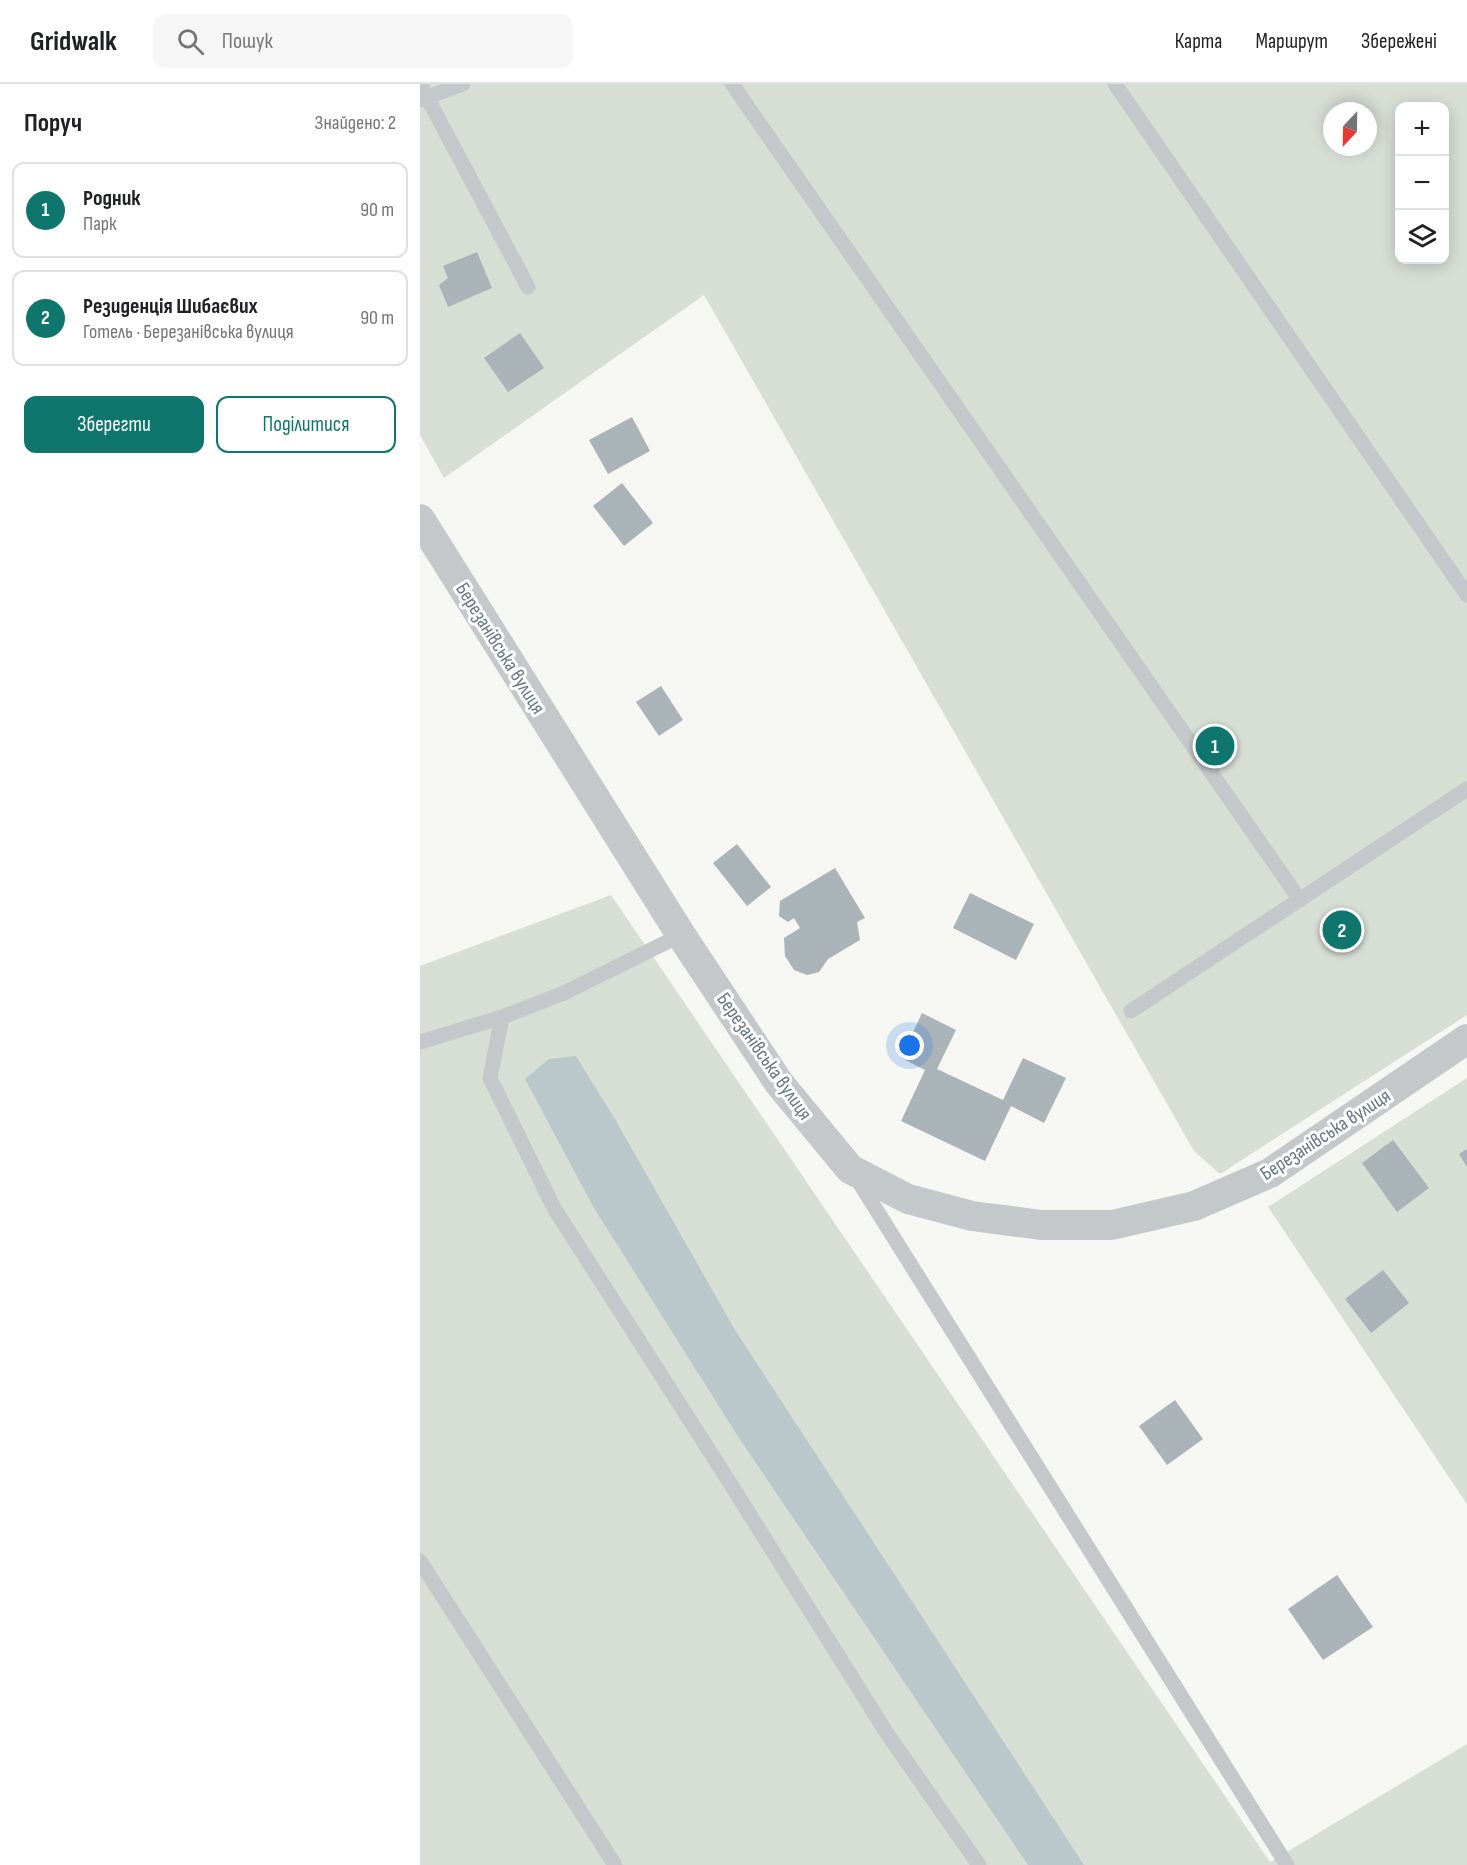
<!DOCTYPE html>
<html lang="uk">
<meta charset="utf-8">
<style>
body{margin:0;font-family:"Sofia Sans Condensed",sans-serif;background:#f6f6f6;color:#202124}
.controls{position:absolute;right:18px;top:18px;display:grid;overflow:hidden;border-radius:12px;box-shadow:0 3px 15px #0003}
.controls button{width:54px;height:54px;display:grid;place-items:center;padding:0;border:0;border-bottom:2px solid #e0e0e0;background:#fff;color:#202124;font:30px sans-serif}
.compass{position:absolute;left:903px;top:18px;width:54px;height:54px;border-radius:50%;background:#fff;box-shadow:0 3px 15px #0003;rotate:202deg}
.you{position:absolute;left:490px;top:962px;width:21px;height:21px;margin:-15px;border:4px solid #fff;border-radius:50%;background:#1a73e8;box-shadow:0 0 0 9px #1a73e833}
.badge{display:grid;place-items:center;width:39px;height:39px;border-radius:50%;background:#0f766e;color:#fff;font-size:20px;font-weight:700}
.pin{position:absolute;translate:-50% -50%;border:3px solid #fff;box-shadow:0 2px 6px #0006}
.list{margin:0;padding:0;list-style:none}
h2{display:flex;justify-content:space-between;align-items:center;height:78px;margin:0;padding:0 24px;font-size:26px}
h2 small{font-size:20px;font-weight:400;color:#757577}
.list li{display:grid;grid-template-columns:39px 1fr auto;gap:18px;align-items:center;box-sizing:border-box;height:96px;margin:0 12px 12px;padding:0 12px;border:2px solid #e0e0e0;border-radius:12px}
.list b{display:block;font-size:22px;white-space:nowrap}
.list p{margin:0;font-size:20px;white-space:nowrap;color:#757577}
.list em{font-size:20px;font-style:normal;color:#757577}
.actions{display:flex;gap:12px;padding:18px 24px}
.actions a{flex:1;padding:14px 0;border:2px solid #0f766e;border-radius:12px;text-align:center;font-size:21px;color:#0f766e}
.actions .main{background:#0f766e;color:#fff}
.icon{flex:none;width:33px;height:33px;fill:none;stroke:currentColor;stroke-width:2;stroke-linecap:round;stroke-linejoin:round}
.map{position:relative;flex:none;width:1047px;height:1781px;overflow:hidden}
header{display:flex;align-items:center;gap:36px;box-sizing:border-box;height:84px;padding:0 30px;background:#fff;border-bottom:2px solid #e0e0e0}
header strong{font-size:28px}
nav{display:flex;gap:33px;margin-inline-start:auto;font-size:21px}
.search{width:420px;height:54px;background:#f6f6f6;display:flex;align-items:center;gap:15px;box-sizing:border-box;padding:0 21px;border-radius:12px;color:#757577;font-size:22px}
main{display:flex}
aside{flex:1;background:#fff}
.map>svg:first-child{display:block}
.green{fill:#d7ded4;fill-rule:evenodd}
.water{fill:#bac7cb}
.building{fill:#aab3b8}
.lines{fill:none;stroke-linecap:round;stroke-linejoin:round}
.service{stroke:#c4c8cb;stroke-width:15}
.minor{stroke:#c4c8cb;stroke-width:30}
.labels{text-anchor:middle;stroke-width:6;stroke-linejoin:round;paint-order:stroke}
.street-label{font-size:20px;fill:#647685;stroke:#fff}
</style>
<header>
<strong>Gridwalk</strong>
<div class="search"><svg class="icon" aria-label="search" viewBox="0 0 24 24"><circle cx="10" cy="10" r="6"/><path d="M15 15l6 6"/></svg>Пошук</div>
<nav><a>Карта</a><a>Маршрут</a><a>Збережені</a></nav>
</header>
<main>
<aside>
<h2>Поруч<small>Знайдено: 2</small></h2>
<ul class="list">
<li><span class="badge">1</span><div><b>Родник</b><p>Парк</p></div><em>90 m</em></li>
<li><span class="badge">2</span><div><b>Резиденція Шибаєвих</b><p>Готель · Березанівська вулиця</p></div><em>90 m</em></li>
</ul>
<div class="actions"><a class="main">Зберегти</a><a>Поділитися</a></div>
</aside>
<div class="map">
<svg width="1047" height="1781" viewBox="0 0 1047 1781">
<rect width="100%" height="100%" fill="#f6f6f3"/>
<path class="green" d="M0,0H1047V931L800,1090L774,1067L284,211L24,394L0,351ZM980,22H1024V176H980ZM912,27H948V63H912Z
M191,811L850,1778L1047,1660V1781H0V882Z
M1047,994V1420L848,1123Z"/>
<path class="water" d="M156,972L196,1037L315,1246L664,1781H608L319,1354L174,1124L105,995L129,975Z"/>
<path class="building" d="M57,168L72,204L28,223L19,201L28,194L23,182Z
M100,249L124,284L88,308L64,274Z
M212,333L230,367L188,390L169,356Z
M202,399L233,439L204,462L173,422Z
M241,602L263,636L239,652L216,618Z
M317,760L351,803L327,822L293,779Z
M415,784L445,834L437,838L440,856L408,875L399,888L387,891L374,886L365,872L364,854L380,844L374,834L368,838L359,832L360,817Z
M550,809L614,840L596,876L533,844Z
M502,929L536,946L517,985L583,1016L603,974L646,994L624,1039L591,1022L565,1077L481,1037L505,986L481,974Z
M973,1056L1009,1104L977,1128L942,1079Z
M1047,1065V1083L1039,1070Z
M963,1186L989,1219L951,1249L925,1215Z
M755,1316L783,1355L747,1381L719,1342Z
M917,1491L953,1543L903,1576L868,1525Z"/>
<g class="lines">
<path class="service" d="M0,0L108,203
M312,0L880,816
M695,0L1047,511
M0,16L43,0
M711,927L1047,705
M82,933L70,994L134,1124L303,1388L468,1651L559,1781
M0,958L82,933L144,909L261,851
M437,1095L867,1781
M0,1477L195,1781"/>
<path class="minor" d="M0,435L261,851L359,999L430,1085L488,1115L552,1132L621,1141H692L774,1122L850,1089L1047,955"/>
</g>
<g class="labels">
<g class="street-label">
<text transform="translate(81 564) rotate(58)" y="7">Березанівська вулиця</text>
<text transform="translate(345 972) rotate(55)" y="7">Березанівська вулиця</text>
<text transform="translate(905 1050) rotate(-33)" y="7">Березанівська вулиця</text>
</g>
</g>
</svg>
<div class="controls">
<button>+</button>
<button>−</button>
<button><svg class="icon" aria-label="layers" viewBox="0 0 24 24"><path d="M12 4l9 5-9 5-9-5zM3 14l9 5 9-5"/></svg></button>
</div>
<svg class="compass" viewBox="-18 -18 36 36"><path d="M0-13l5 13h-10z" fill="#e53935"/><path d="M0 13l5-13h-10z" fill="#757577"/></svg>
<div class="you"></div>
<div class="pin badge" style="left:795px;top:662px">1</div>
<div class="pin badge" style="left:922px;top:846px">2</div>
</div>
</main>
